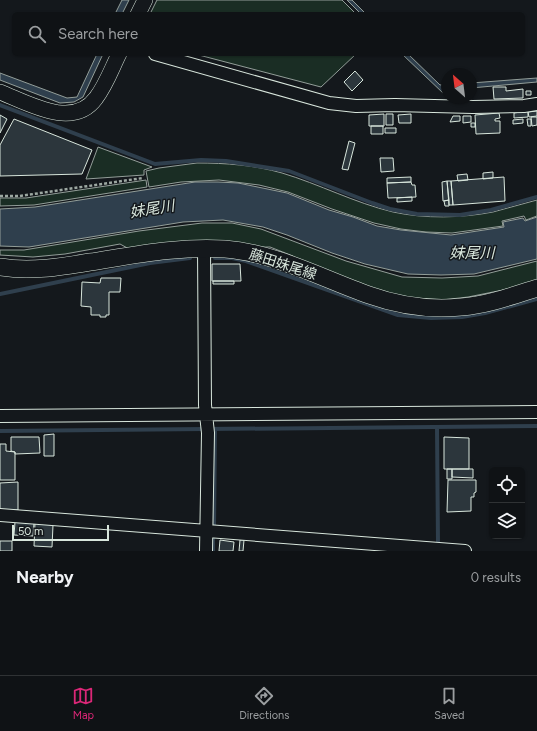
<!DOCTYPE html>
<meta charset="utf-8">
<style>
body{margin:0;font-family:Figtree,"Noto Sans JP",sans-serif;background:#1d2022;color:#f1f3f6}
.controls{position:absolute;right:12px;bottom:12px;display:grid;overflow:hidden;border-radius:6px;box-shadow:0 1px 3px #0004}
.controls button{width:36px;height:36px;display:grid;place-items:center;padding:0;border:0;border-bottom:1px solid #2f3234;background:#0f1215;color:#f1f3f6;font:20px sans-serif}
.compass{position:absolute;left:441px;top:68px;width:36px;height:36px;border-radius:50%;background:#0f1215;box-shadow:0 1px 3px #0004;rotate:332deg}
.scale{position:absolute;left:12px;bottom:10px;width:97px;box-sizing:border-box;padding-left:4px;border:2px solid #d8e6dc;border-top:0;font-size:11px;line-height:14px;white-space:nowrap;color:#d8e6dc;-webkit-text-stroke:3px #14181c;paint-order:stroke}
.list{margin:0;padding:0;list-style:none}
h2{display:flex;justify-content:space-between;align-items:center;height:52px;margin:0;padding:0 16px;font-size:17px}
h2 small{font-size:13px;font-weight:400;color:#9b9ea0}
.icon{flex:none;width:22px;height:22px;fill:none;stroke:currentColor;stroke-width:2;stroke-linecap:round;stroke-linejoin:round}
.map{position:relative;flex:none;width:537px;height:551px;overflow:hidden}
.search{position:absolute;background:#0f1215;box-shadow:0 1px 3px #0004;left:12px;right:12px;top:12px;height:44px;display:flex;align-items:center;gap:10px;box-sizing:border-box;padding:0 14px;border-radius:6px;color:#9b9ea0;font-size:15px}
.sheet{height:124px;background:#0f1215}
nav{display:flex;justify-content:space-around;align-items:center;box-sizing:border-box;height:56px;border-top:1px solid #2f3234;background:#0f1215;font-size:11px;color:#9b9ea0}
nav a{display:grid;justify-items:center;gap:2px}
nav .on{color:#db2777}
.map>svg:first-child{display:block}
.green{fill:#1a2d24;stroke:#939e99}
.water{fill:#2f3f4d;stroke:#939e99}
.lines{fill:none;stroke-linecap:round;stroke-linejoin:round}
.stream{stroke:#2f3f4d;stroke-width:4}
.building{fill:#2c363c;stroke:#d8e6dc}
.minor-casing{stroke:#d8e6dc;stroke-width:14}
.tertiary-casing{stroke:#d8e6dc;stroke-width:16}
.secondary-casing{stroke:#d8e6dc;stroke-width:18}
.path{stroke:#9da8a2;stroke-width:2.5;stroke-dasharray:3 2;stroke-linecap:butt}
.minor{stroke:#14181c;stroke-width:12}
.tertiary{stroke:#14181c;stroke-width:15}
.secondary{stroke:#14181c;stroke-width:17}
.labels{text-anchor:middle;stroke-width:3;stroke-linejoin:round;paint-order:stroke}
.street-label{font-size:14px;fill:#d8e6dc;stroke:#14181c}
.water-label{font-size:15px;font-style:italic;fill:#d8e6dc;stroke:#14181c}
</style>
<div class="map">
<svg width="537" height="551" viewBox="0 0 537 551">
<rect width="100%" height="100%" fill="#14181c"/>
<path class="green" d="M157,0H342L356,14H150Z
M195,54H356L321,87Z
M98,147L152,167L144,170V175L86,179Z
M197,163C226,163 254,165 282,173C319,184 355,203 393,212C425,219 462,218 493,212C508,208 522,204 537,200V216L526,220L524,216L502,221L503,226L452,233L426,232L401,229L374,223L332,209L288,192L259,185L219,180L181,182L149,187L146,171L159,168Z
M146,180L147,187L34,205L0,206V198H26Z
M202,223H232L261,229L346,261L402,277L442,278L478,276L537,261V281L503,290L468,297L433,301L403,297L372,288L304,264L293,256L270,247L131,250L120,244L65,254L33,257L0,255V250H24L139,231Z"/>
<path class="water" d="M122,0H129L122,14H115Z
M347,0H352L366,14H361Z
M97,54H103L83,97L74,102L60,103L0,80V73L67,98L77,97Z
M402,54H408L440,85L447,84V90L444,94Z
M537,78V82L471,88V83Z
M195,182H218L238,183L287,193L329,210L353,217L377,226L401,230L451,235L504,227L503,222L523,218L525,221L537,217V259L474,274L441,275L408,274L365,264L332,253L287,235L263,227L223,220L183,222L29,247L0,246V209L35,207Z"/>
<g class="lines">
<path class="stream" d="M0,105L155,164L201,160L226,161L289,171L372,203L390,209L417,214L460,215L491,210L537,197
M215,258H232L246,261L398,315L431,318L462,317L485,313L537,299
M0,294L150,263L190,258
M437,427L438,543
M0,431L537,426
M214,529L215,429
M213,551V537"/>
</g>
<path class="building" d="M355,71L363,80L352,91L344,82Z
M493,87H506V91L523,89V98L494,99Z
M526,91H531V95H526Z
M528,111V117L514,118V113Z
M537,111V116L529,117L528,112Z
M499,113L500,118L495,119V121H500V133L476,134L475,115Z
M384,114V126H369V115Z
M386,114H393V125H386Z
M411,114V123H399L398,115Z
M0,115L7,119L0,133Z
M453,116H460V121L450,122Z
M463,116H471V122L463,123Z
M531,117H537V125L532,126Z
M14,119L92,150L82,174L0,176V145Z
M523,119V123L513,124V120Z
M527,119H531V126H528Z
M471,123H475V127H471Z
M371,126H383V134H371Z
M385,128H396V133H385Z
M349,141L355,143L348,170L342,169Z
M380,158H393L394,171L381,172Z
M493,172V178L483,179V173Z
M467,174L468,180L458,181L457,175Z
M411,177V182L387,183V178Z
M504,177L505,201L453,205L451,181Z
M447,181H451L453,205H449Z
M447,181L449,200L443,201L442,182Z
M411,182L412,185H415L416,197L388,198L387,183Z
M412,197V201L397,202V198Z
M449,200V206H445L444,201Z
M212,264H240L241,281H212Z
M101,278H121L120,292H109V315H106V317H100V315H91V307L81,306L82,282L100,283Z
M213,281H234V284H213Z
M54,434V456H44V435Z
M11,437H39L40,453L15,454V452L11,451Z
M444,437L469,438V469H444Z
M0,444H6V451L15,452V480H0Z
M447,469H452V479H447Z
M452,469H473V478L452,477Z
M448,480H476V492L474,493V497H471V511L447,512Z
M18,482V510H0V483Z
M15,522L34,523L33,536L14,535Z
M35,523L53,525L52,547L34,546Z
M220,540L234,542L233,551H219Z
M240,540H244L243,551H239Z
M0,541H12V551H0Z"/>
<g class="lines">
<g class="minor-casing">
<path id="minor" d="M155,54L329,103L356,106L395,105L473,107L524,106L537,104
M204,248L205,405L208,433L206,551
M0,416L537,412
M0,515L465,551"/>
</g>
<g class="tertiary-casing">
<path id="tertiary" d="M138,14L145,0
M0,92C28,103 73,130 96,98C106,85 112,68 119,54"/>
</g>
<g class="secondary-casing">
<path id="secondary" d="M0,267C30,272 60,267 90,262C135,255 179,246 225,249C276,253 321,278 369,295C397,305 430,310 461,307C487,305 512,296 537,288"/>
</g>
<path class="path" d="M0,196H20L143,178"/>
<use href="#minor" class="minor"/>
<use href="#tertiary" class="tertiary"/>
<use href="#secondary" class="secondary"/>
</g>
<g class="labels">
<g class="street-label">
<text transform="translate(283 264) rotate(18)" y="5">藤田妹尾線</text>
</g>
<g class="water-label">
<text transform="translate(152 209) rotate(-9)" y="5">妹尾川</text>
<text x="472" y="258">妹尾川</text>
</g>
</g>
</svg>
<div class="controls">
<button><svg class="icon" aria-label="locate" viewBox="0 0 24 24"><circle cx="12" cy="12" r="6"/><path d="M12 2v4M12 18v4M2 12h4M18 12h4"/></svg></button>
<button><svg class="icon" aria-label="layers" viewBox="0 0 24 24"><path d="M12 4l9 5-9 5-9-5zM3 14l9 5 9-5"/></svg></button>
</div>
<svg class="compass" viewBox="-18 -18 36 36"><path d="M0-13l5 13h-10z" fill="#e53935"/><path d="M0 13l5-13h-10z" fill="#9b9ea0"/></svg>
<div class="scale">50 m</div>
<div class="search"><svg class="icon" aria-label="search" viewBox="0 0 24 24"><circle cx="10" cy="10" r="6"/><path d="M15 15l6 6"/></svg>Search here</div>
</div>
<section class="sheet">
<h2>Nearby<small>0 results</small></h2>
<ul class="list">
</ul>
</section>
<nav>
<a class="on"><svg class="icon" aria-label="map" viewBox="0 0 24 24"><path d="M3 6l6-2 6 2 6-2v14l-6 2-6-2-6 2zM9 4v14M15 6v14"/></svg>Map</a>
<a><svg class="icon" aria-label="directions" viewBox="0 0 24 24"><path d="M12 3l9 9-9 9-9-9zM9 14v-3h6M13 9l2 2-2 2"/></svg>Directions</a>
<a><svg class="icon" aria-label="saved" viewBox="0 0 24 24"><path d="M7 4h10v16l-5-4-5 4z"/></svg>Saved</a>
</nav>
